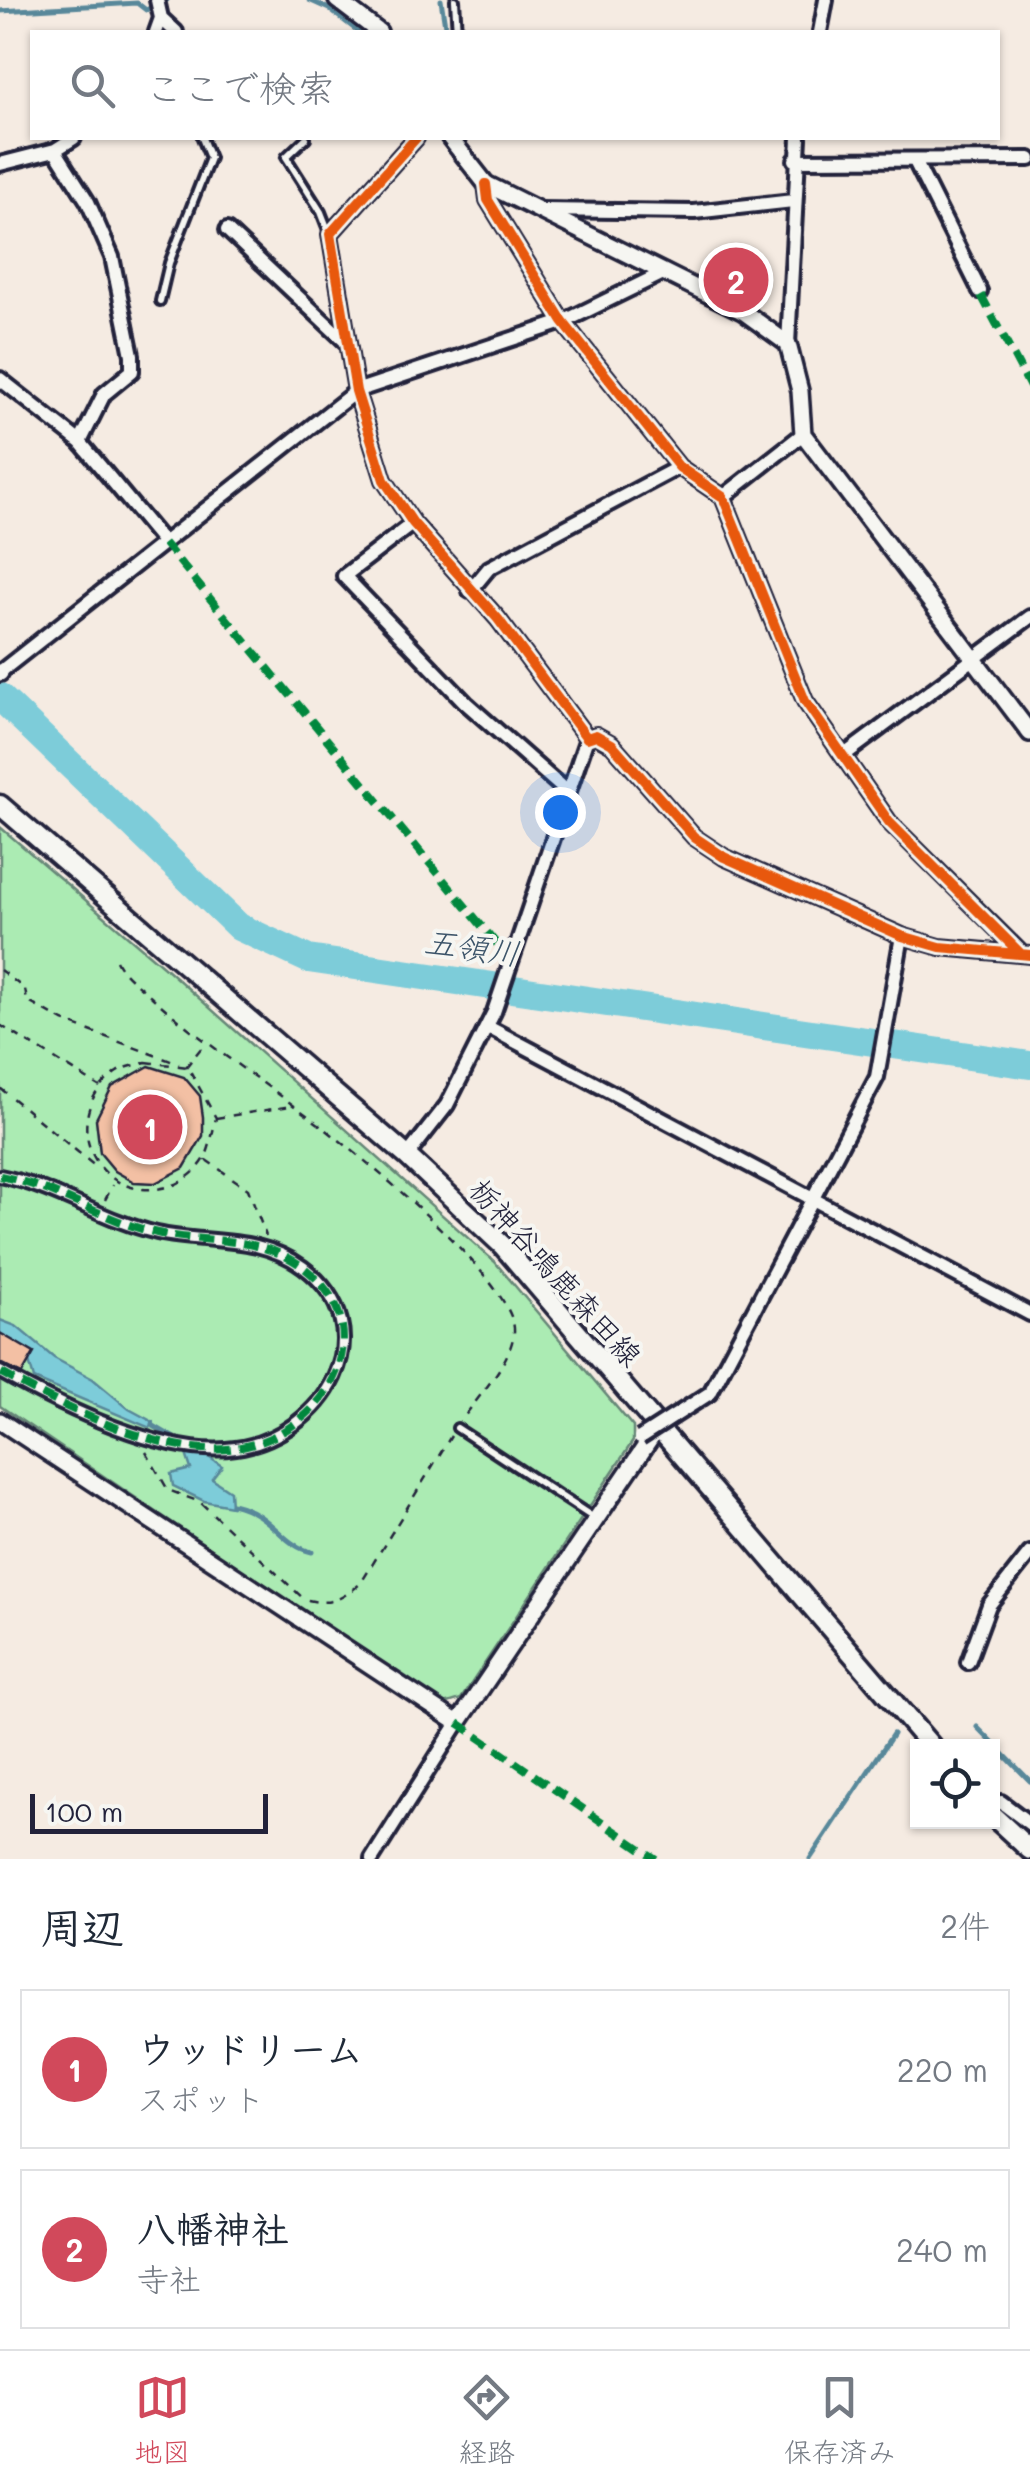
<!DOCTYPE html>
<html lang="ja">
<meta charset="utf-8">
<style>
body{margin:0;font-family:Mali,"Klee One",sans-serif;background:#f6f6f7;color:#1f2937}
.controls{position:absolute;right:30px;bottom:30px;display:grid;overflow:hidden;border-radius:0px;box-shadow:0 2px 8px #0004}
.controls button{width:90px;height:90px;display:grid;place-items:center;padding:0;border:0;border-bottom:2px solid #e0e1e3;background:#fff;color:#1f2937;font:50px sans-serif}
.scale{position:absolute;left:30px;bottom:25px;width:238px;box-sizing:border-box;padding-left:10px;border:5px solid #22223b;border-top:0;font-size:28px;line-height:35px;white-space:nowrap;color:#22223b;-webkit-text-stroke:8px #f6f6f2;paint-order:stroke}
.you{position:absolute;left:560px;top:812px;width:35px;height:35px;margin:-25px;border:8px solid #fff;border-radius:50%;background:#1a73e8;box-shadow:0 0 0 15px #1a73e833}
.badge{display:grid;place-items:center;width:65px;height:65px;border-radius:50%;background:#d1495b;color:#fff;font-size:32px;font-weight:700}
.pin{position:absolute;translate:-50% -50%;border:5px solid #fff;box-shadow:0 2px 10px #0006}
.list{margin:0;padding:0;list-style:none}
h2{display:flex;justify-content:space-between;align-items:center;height:130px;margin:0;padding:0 40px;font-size:42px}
h2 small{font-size:32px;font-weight:400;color:#747a83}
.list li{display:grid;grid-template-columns:65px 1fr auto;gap:30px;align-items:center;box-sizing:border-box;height:160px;margin:0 20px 20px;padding:0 20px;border:2px solid #e0e1e3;border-radius:0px}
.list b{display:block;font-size:38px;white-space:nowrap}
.list p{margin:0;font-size:32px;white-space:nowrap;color:#747a83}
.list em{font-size:32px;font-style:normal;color:#747a83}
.icon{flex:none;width:55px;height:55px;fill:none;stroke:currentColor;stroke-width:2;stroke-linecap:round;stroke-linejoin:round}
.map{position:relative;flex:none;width:1030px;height:1859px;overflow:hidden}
.search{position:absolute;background:#fff;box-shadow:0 2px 8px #0004;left:30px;right:30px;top:30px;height:110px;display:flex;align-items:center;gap:25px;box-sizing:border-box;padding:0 35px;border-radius:0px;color:#747a83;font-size:38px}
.sheet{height:490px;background:#fff}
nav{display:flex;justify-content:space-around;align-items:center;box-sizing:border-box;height:140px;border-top:2px solid #e0e1e3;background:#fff;font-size:28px;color:#747a83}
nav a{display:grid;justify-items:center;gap:5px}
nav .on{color:#d1495b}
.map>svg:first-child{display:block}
.green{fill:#abebb3;stroke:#668677;stroke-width:2.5}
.water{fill:#7dccd9;stroke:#59889a;stroke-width:2.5}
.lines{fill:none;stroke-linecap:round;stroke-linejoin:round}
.stream{stroke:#59889a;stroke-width:5}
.river{stroke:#7dccd9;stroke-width:28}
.building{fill:#f3c0a4;stroke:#22223b;stroke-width:2.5}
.service-casing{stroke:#22223b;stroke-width:14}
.pedestrian-casing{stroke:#22223b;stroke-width:18}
.minor-casing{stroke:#22223b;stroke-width:20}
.tertiary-casing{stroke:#22223b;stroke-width:22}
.secondary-casing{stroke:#22223b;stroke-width:25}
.path{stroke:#22223b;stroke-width:2.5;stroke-dasharray:8 8;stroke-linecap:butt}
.service{stroke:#f6f6f2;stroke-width:6}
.pedestrian{stroke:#f6f6f2;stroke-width:10}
.minor{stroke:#f6f6f2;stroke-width:12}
.tertiary{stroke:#f6f6f2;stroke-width:15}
.secondary{stroke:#f6f6f2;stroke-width:18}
.minor-bridge-casing{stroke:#22223b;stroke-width:20;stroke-linecap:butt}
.minor-bridge{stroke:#f6f6f2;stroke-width:12}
.quiet{stroke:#00873e;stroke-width:8;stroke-dasharray:15 8;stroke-linecap:butt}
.cycleway-casing{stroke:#f6f6f2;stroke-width:16}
.cycleway{stroke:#e8590c;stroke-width:10}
.labels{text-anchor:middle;stroke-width:8;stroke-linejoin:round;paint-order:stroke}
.street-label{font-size:30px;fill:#22223b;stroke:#f6f6f2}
.water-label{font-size:32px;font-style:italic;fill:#3d556a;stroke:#f6f6f2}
</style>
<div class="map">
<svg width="1030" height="1859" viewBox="0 0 1030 1859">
<rect width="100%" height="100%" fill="#f5ebe2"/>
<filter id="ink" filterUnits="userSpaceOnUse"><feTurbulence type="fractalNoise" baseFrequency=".01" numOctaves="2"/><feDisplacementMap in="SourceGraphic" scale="20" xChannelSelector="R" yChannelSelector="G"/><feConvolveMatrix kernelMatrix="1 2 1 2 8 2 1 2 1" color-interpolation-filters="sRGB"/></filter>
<g filter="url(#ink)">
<path class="green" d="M0,827L164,967L495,1262L633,1427V1441L461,1699L442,1705L0,1406Z"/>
<path class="water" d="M0,1320L16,1326L54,1358L93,1379L129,1409L153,1422L150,1428L34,1379L26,1351L0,1336Z
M186,1454L207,1456L222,1466L212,1479L230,1491L231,1506L204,1501L173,1486L171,1474L191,1469Z"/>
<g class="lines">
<path class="stream" d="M309,0L329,9L359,32
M441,0L446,32
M0,11L137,3L146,10L167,0
M152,1425L181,1442
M232,1504C274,1514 280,1545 312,1552
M977,1727L1030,1781
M810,1859L893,1734"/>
<path class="river" d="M0,697L239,927L308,959L1030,1065"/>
</g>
<path class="building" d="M149,1066L184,1077L200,1096L203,1117V1136L184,1168L155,1183L134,1182L115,1171L100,1153L96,1119L112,1087Z
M0,1333L34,1353L22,1374L0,1363Z"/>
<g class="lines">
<g class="service-casing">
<path id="service" d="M455,0L457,32
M306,138L286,157L321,212L330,235
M160,301L169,263L210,158L202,138
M457,1428L594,1518"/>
</g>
<g class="pedestrian-casing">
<path id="pedestrian" d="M0,1176C59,1188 101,1220 157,1233C208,1244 258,1234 303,1267C388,1331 324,1435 236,1448C166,1459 60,1406 0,1372"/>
</g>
<g class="minor-casing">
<path id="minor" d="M161,18L176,32
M156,32L161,18L157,0
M820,32L826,0
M416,138L330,234L356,391L384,480L413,523L498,619L587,738L596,735L612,744L694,837L724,857L902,936L940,947L1030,955
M55,150L88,202L112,257L132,355V371L104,394L80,442L164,543
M795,160L1030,159
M915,161L980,291
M0,164L55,150L74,138
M486,184L488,200L563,322L679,467L723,497L805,701L889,822L1021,953
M541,210L694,212L793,201
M227,230L348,344
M788,344L799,138
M0,379L80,442
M723,497L803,434
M413,523L344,576L466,703L568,793
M470,591L489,568L679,467
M0,672L356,391L563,322L665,272
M843,756L1030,617
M488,1027L1030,1314
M407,1156L447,1105L494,1012L587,738
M710,1393L877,1077L902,936
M968,1662L989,1605L1030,1553
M992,1805L1001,1802L1030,1824
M372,1859L458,1723"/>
</g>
<g class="tertiary-casing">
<path id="tertiary" d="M337,0L379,32
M450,138L486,184L744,312L788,344L800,391L803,434L1030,733
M0,673V672
M0,1421L458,1723L657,1429"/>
</g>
<g class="secondary-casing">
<path id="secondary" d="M0,805L407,1156L503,1246L931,1746
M992,1815L1030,1850"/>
</g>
<path class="path" d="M116,960C123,975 141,987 153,998C203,1043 258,1078 312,1119C353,1149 518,1283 514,1332C511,1362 481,1393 464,1417
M0,970L25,989L27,1001L63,1021L179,1064
M0,1025L100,1087
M146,1062L188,1067L216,1118C213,1130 211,1144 206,1156C201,1168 184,1182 171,1186C94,1208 55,1114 117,1072C124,1067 137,1065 146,1062Z
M186,1067L202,1047
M0,1088L96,1167
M216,1118L291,1106
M206,1160L248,1189L266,1236
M105,1200L113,1185
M146,1452L168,1490L200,1502L304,1599C330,1606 341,1600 361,1583L451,1436"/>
<use href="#service" class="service"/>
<use href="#pedestrian" class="pedestrian"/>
<use href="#minor" class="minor"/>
<use href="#tertiary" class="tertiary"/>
<use href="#secondary" class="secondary"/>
<g class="minor-bridge-casing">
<path id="minor-bridge" d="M640,1438L710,1393"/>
</g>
<use href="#minor-bridge" class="minor-bridge"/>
<path class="quiet" d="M981,295L1030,387
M164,543L510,960
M0,1176C59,1188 101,1220 157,1233C208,1244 258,1234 303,1267C388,1331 324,1435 236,1448C166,1459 60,1406 0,1372
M458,1723L656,1859"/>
<g class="cycleway-casing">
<path id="cycleway" d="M416,138L330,234L356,391L384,480L413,523L498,619L587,738L596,735L612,744L694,837L724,857L902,936L940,947L1030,955
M486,184L488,200L563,322L679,467L723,497L805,701L889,822L1021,954"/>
</g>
<use href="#cycleway" class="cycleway"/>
</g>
</g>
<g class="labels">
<g class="street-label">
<text transform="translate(555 1273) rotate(48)" y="10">栃神谷鳴鹿森田線</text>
</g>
<g class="water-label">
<text transform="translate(472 948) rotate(8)" y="11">五領川</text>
</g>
</g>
</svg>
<div class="controls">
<button><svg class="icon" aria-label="locate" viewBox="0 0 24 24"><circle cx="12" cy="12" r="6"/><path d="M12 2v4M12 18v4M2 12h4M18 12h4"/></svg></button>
</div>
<div class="scale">100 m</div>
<div class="you"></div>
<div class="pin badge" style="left:150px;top:1127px">1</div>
<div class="pin badge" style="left:736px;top:280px">2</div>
<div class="search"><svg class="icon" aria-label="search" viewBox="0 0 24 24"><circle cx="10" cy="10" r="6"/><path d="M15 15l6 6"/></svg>ここで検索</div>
</div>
<section class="sheet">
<h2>周辺<small>2件</small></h2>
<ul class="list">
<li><span class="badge">1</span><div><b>ウッドリーム</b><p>スポット</p></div><em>220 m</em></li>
<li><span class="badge">2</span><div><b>八幡神社</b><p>寺社</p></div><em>240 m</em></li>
</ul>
</section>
<nav>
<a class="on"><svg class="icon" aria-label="map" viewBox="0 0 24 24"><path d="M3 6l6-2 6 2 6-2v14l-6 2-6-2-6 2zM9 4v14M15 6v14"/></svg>地図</a>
<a><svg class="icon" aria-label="directions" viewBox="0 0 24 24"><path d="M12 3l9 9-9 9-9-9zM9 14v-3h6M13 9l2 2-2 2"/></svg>経路</a>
<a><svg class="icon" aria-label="saved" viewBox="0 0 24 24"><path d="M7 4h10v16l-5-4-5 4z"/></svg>保存済み</a>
</nav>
